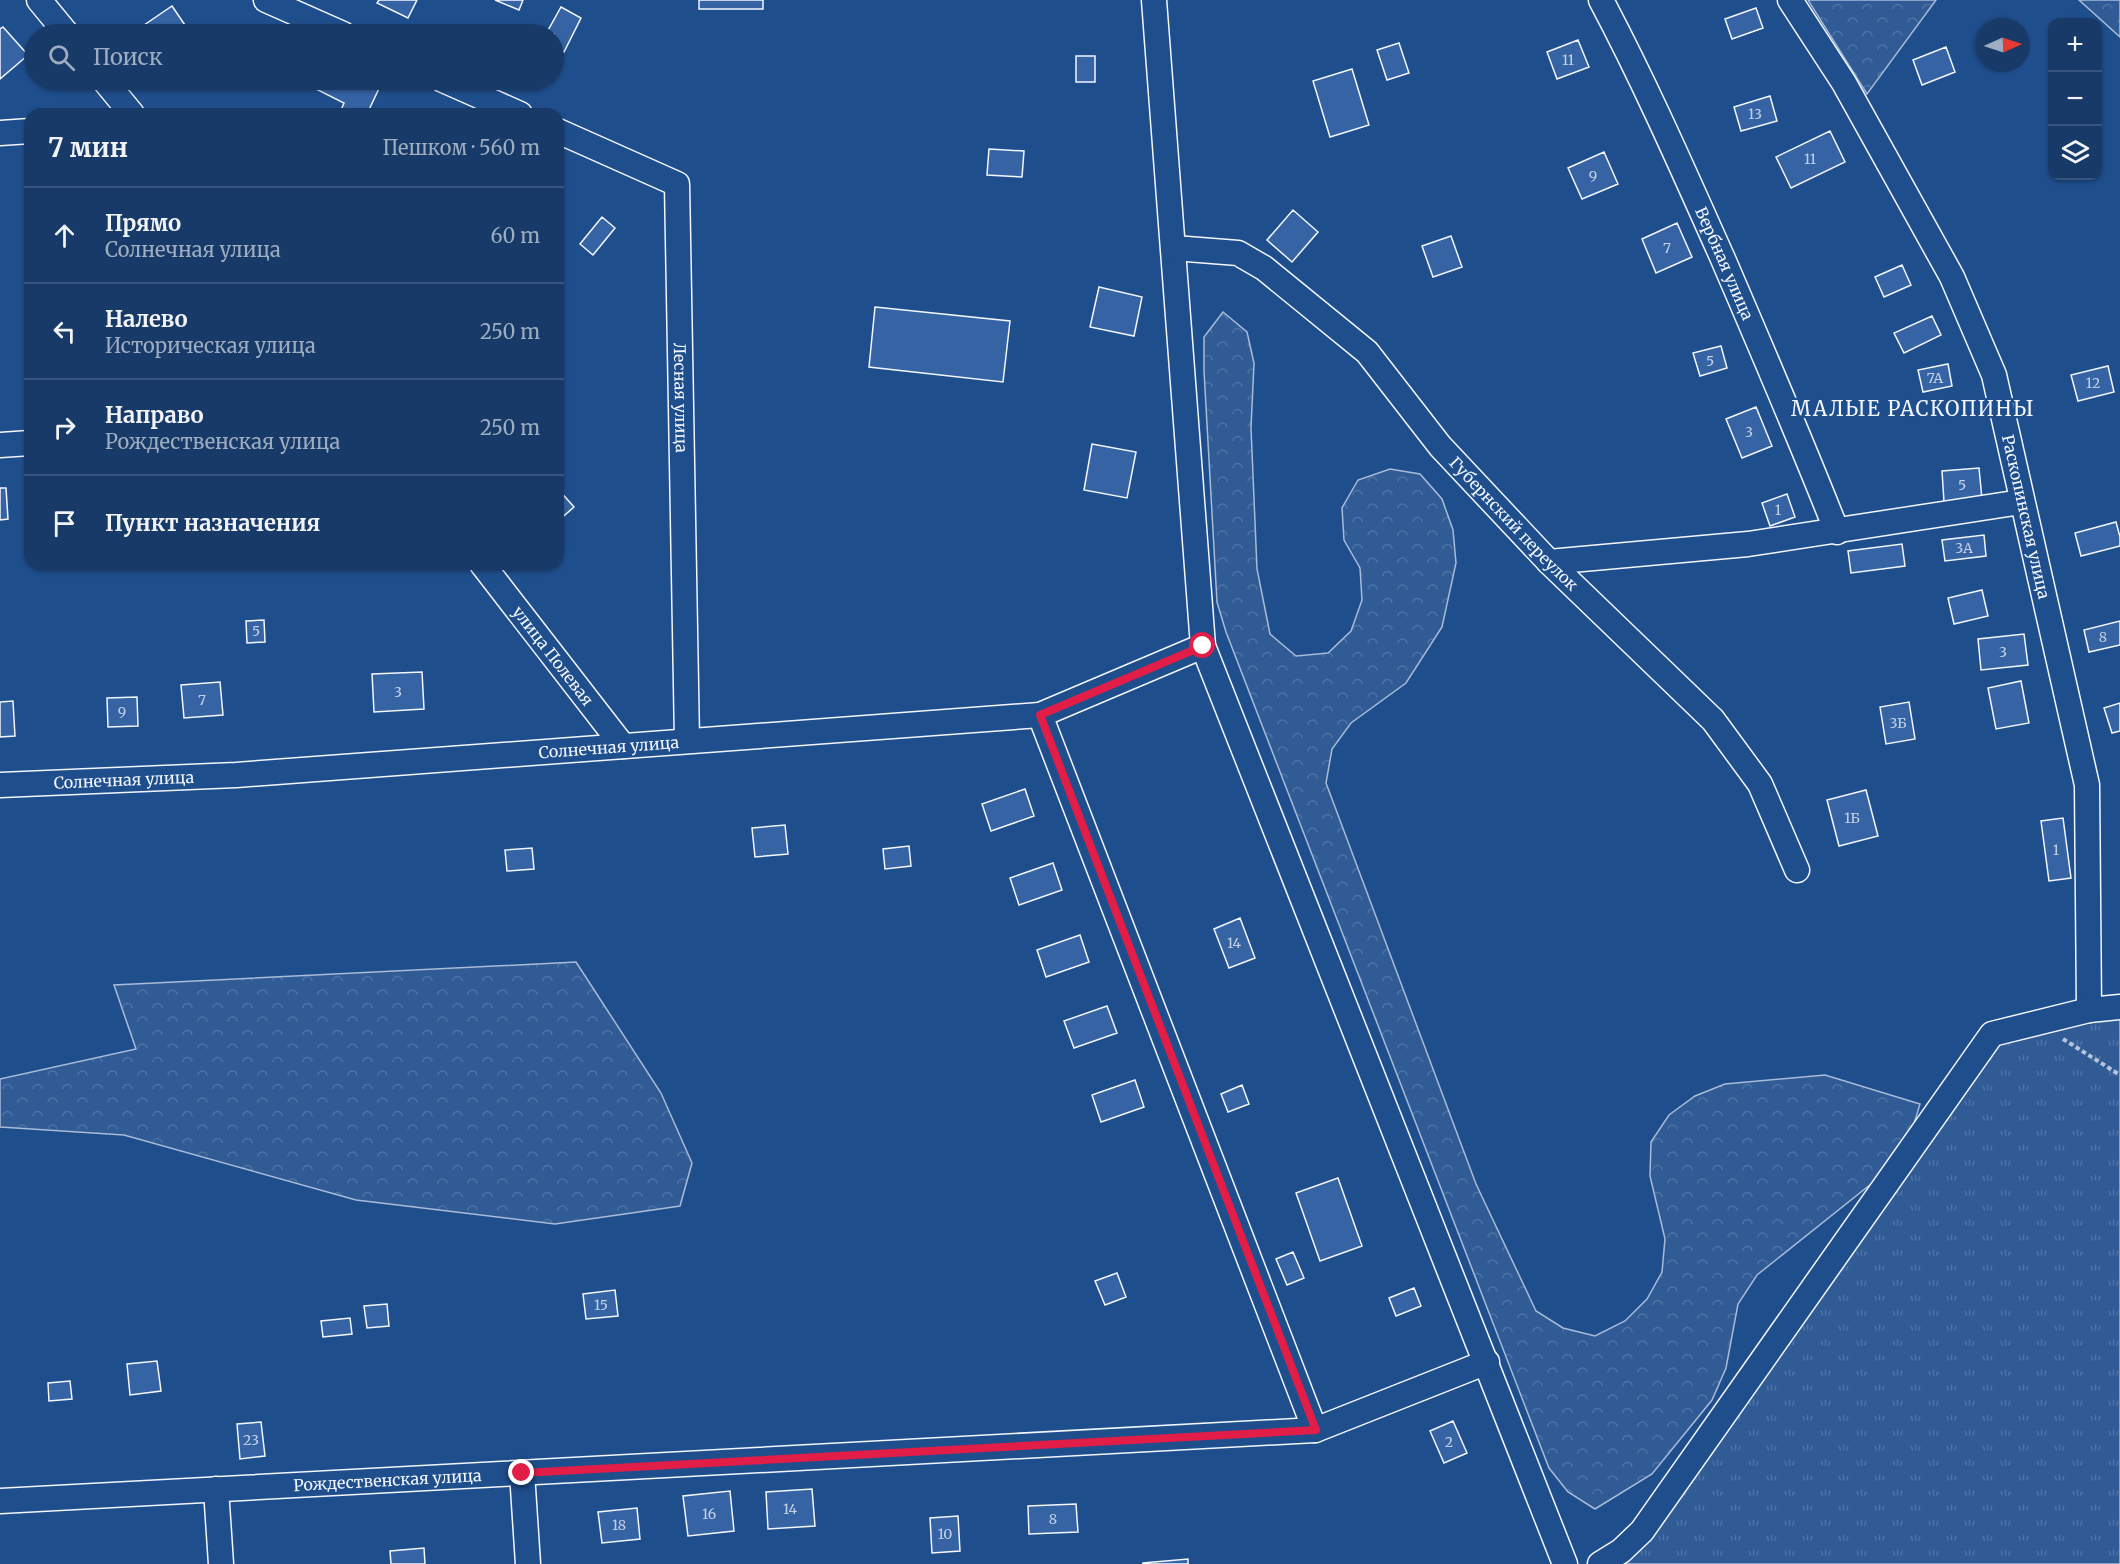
<!DOCTYPE html>
<html lang="ru">
<meta charset="utf-8">
<style>
body{margin:0;font-family:Merriweather,serif;background:#244571;color:#f1f3f6}
.controls{position:absolute;right:18px;top:18px;display:grid;overflow:hidden;border-radius:12px;box-shadow:0 2px 4px #0004}
.controls button{width:54px;height:54px;display:grid;place-items:center;padding:0;border:0;border-bottom:2px solid #36547d;background:#173a69;color:#f1f3f6;font:30px sans-serif}
.compass{position:absolute;left:1976px;top:18px;width:54px;height:54px;border-radius:50%;background:#173a69;box-shadow:0 2px 4px #0004;rotate:87deg}
.stop{position:absolute;width:18px;height:18px;margin:-14px;border:4px solid #e11d48;border-radius:50%;background:#fff}
.stop.end{background:#e11d48;border-color:#fff;box-shadow:0 2px 6px #0008}
.list{margin:0;padding:0;list-style:none}
h2{display:flex;justify-content:space-between;align-items:center;height:78px;margin:0;padding:0 24px;font-size:26px}
h2 small{font-size:20px;font-weight:400;color:#9eadc0}
.list li{display:grid;grid-template-columns:39px 1fr auto;gap:18px;align-items:center;box-sizing:border-box;height:96px;padding:0 24px;border-top:2px solid #36547d}
.list b{display:block;font-size:22px;white-space:nowrap}
.list p{margin:0;font-size:20px;white-space:nowrap;color:#9eadc0}
.list em{font-size:20px;font-style:normal;color:#9eadc0}
.icon{flex:none;width:33px;height:33px;fill:none;stroke:currentColor;stroke-width:2;stroke-linecap:round;stroke-linejoin:round}
.map{position:relative;flex:none;width:2120px;height:1564px;overflow:hidden}
.search{position:absolute;background:#173a69;box-shadow:0 2px 4px #0004;left:24px;top:24px;width:540px;height:66px;display:flex;align-items:center;gap:15px;box-sizing:border-box;padding:0 21px;border-radius:33px;color:#9eadc0;font-size:22px}
.panel{position:absolute;background:#173a69;box-shadow:0 2px 4px #0004;left:24px;top:108px;width:540px;height:462px;border-radius:18px}
.map>svg:first-child{display:block}
.grass{fill:url(#grass-tufts);stroke:#a8bbd7;stroke-width:1.5}
.forest{fill:url(#forest-crowns);stroke:#a8bbd7;stroke-width:1.5}
.building{fill:#3563a3;stroke:#f2f6ff;stroke-width:1.5}
.lines{fill:none;stroke-linecap:round;stroke-linejoin:round}
.minor-casing{stroke:#f2f6ff;stroke-width:27}
.path{stroke:#b3c4dc;stroke-width:4;stroke-dasharray:4.5 3;stroke-linecap:butt}
.minor{stroke:#1f4e8c;stroke-width:24}
.route{stroke:#e11d48;stroke-width:8}
.labels{text-anchor:middle;stroke-width:4.5;stroke-linejoin:round;paint-order:stroke}
.number-label{font-size:14px;fill:#c3d1e8}
.street-label{font-size:16px;fill:#f2f6ff;stroke:#1f4e8c}
.quarter-label{font-size:20px;letter-spacing:1.5px;fill:#f2f6ff;stroke:#1f4e8c}
</style>
<div class="map">
<svg width="2120" height="1564" viewBox="0 0 2120 1564">
<defs>
<pattern id="grass-tufts" width="24" height="20" patternUnits="userSpaceOnUse" patternTransform="scale(1.5)"><rect width="24" height="20" fill="#305b95"/><path d="M3 7l-1-3M5 7V3M7 7l1-3M15 17l-1-3M17 17v-4M19 17l1-3" fill="none" stroke="#4e73a5"/></pattern>
<pattern id="forest-crowns" width="20" height="18" patternUnits="userSpaceOnUse" patternTransform="scale(1.5)"><rect width="20" height="18" fill="#305b95"/><path d="M2 6a3 3 0 1 1 6 0M12 15a3 3 0 1 1 6 0" fill="none" stroke="#4e73a5"/></pattern>
</defs>
<rect width="100%" height="100%" fill="#1f4e8c"/>
<path class="grass" d="M2120,1014V1564H1596L1642,1531L1992,1034Z"/>
<path class="forest" d="M1808,0H1936L1867,94Z
M2079,0H2120V37Z
M1223,312L1247,332L1254,363L1251,428L1257,569L1270,634L1296,656L1328,653L1351,631L1362,600L1360,568L1344,540L1342,508L1358,480L1390,469L1420,474L1442,499L1453,530L1456,563L1442,627L1406,683L1351,723L1332,749L1326,783L1476,1184L1536,1311L1563,1328L1595,1336L1625,1321L1647,1299L1662,1272L1665,1239L1650,1176L1651,1142L1669,1115L1695,1096L1725,1084L1825,1075L1920,1104L1907,1147L1886,1172L1757,1275L1738,1304L1726,1368L1712,1400L1652,1474L1595,1509L1568,1492L1549,1468L1226,632L1217,602L1204,371V337Z
M576,962L661,1093L692,1163L680,1206L555,1224L356,1200L124,1135L0,1127V1079L136,1049L114,985Z"/>
<path class="building" d="M379,0H417L408,18L377,3Z
M495,0H523L519,10Z
M699,0H763V9H699Z
M172,6L189,31L183,34H131Z
M561,7L581,18L564,52L554,46V34H546Z
M1756,8L1763,28L1732,39L1725,19Z
M3,27L28,55L0,79V29Z
M1578,40L1589,67L1557,79L1547,52Z
M1399,43L1409,73L1387,80L1377,50Z
M1946,47L1955,72L1922,85L1913,60Z
M1076,56H1095V82H1076Z
M1352,69L1369,125L1330,137L1313,81Z
M315,80H383L367,114H350L341,110L344,103L312,87Z
M1770,96L1777,121L1741,131L1734,107Z
M1830,131L1845,162L1791,188L1776,157Z
M989,149L1024,151L1022,177L987,175Z
M1604,152L1618,184L1582,199L1568,168Z
M27,162H30V200H28Z
M1293,210L1318,232L1292,262L1267,240Z
M602,217L615,228L593,255L580,244Z
M1677,223L1692,257L1656,273L1642,239Z
M1451,236L1462,267L1433,277L1422,246Z
M1902,265L1911,285L1884,297L1875,277Z
M1099,287L1142,297L1134,336L1090,327Z
M875,307L1010,321L1003,382L869,367Z
M1932,316L1941,335L1904,353L1894,333Z
M1721,346L1727,368L1700,376L1693,353Z
M1948,364L1952,386L1923,392L1918,370Z
M2108,366L2114,392L2078,401L2071,375Z
M1756,407L1772,446L1742,458L1726,419Z
M1092,444L1136,452L1127,498L1084,490Z
M1979,468L1982,499L1944,502L1942,471Z
M0,488H6L8,519L0,520Z
M558,489L574,507L558,521Z
M1787,494L1795,517L1770,526L1762,503Z
M2116,522L2120,537V546L2081,556L2075,533Z
M1984,535L1986,556L1945,561L1942,540Z
M1902,544L1905,566L1851,573L1848,551Z
M1982,590L1988,616L1954,624L1948,598Z
M264,620L265,642L247,643L246,621Z
M2120,621V645L2089,652L2084,630Z
M2024,634L2028,665L1981,670L1978,639Z
M422,672L424,709L374,712L372,674Z
M2021,681L2029,723L1996,729L1988,688Z
M220,682L223,715L184,718L181,685Z
M137,697L138,726L108,727L107,698Z
M13,701L15,736L0,737V702Z
M1909,702L1915,739L1886,744L1880,707Z
M2120,703V731L2112,733L2104,708Z
M1025,789L1034,816L991,831L982,804Z
M1866,790L1878,836L1839,846L1827,800Z
M2063,818L2071,878L2049,881L2041,821Z
M785,825L788,854L755,857L752,828Z
M909,846L911,866L885,869L883,849Z
M532,848L534,869L507,871L505,850Z
M1053,863L1062,890L1019,905L1010,878Z
M1240,918L1255,958L1229,968L1214,929Z
M1080,935L1089,962L1046,977L1037,950Z
M1107,1006L1117,1033L1074,1048L1064,1021Z
M1135,1080L1144,1107L1101,1122L1092,1095Z
M1242,1085L1249,1104L1228,1112L1221,1094Z
M1338,1178L1362,1246L1320,1261L1296,1193Z
M1293,1252L1304,1278L1287,1285L1276,1259Z
M1117,1273L1126,1297L1105,1305L1095,1281Z
M1414,1288L1421,1306L1396,1316L1389,1298Z
M615,1290L618,1316L586,1319L583,1294Z
M387,1304L389,1326L367,1328L364,1306Z
M350,1318L352,1334L323,1337L321,1321Z
M157,1361L161,1391L130,1395L127,1364Z
M70,1381L72,1399L49,1401L48,1383Z
M1453,1421L1467,1453L1444,1463L1430,1431Z
M261,1422L265,1456L240,1459L237,1424Z
M812,1489L815,1526L768,1529L766,1492Z
M730,1491L734,1531L688,1536L683,1496Z
M1076,1504L1078,1532L1029,1534L1028,1506Z
M637,1508L640,1539L602,1543L598,1512Z
M958,1516L960,1551L932,1553L930,1518Z
M424,1548L425,1564H391L390,1551Z
M1188,1559V1564H1143V1563Z"/>
<g class="lines">
<g class="minor-casing">
<g id="minor">
<path d="M39,0L67,34"/>
<path d="M266,0L343,34"/>
<path d="M1154,0L1203,646L1565,1564"/>
<path id="s1" d="M1601,0C1646,85 1684,172 1723,259C1762,350 1801,440 1837,532"/>
<path id="s2" d="M1790,0L1844,83L1952,277L1994,375L2087,785L2089,1010"/>
<path d="M104,80L132,114"/>
<path d="M443,80L520,114"/>
<path id="s3" d="M558,131L677,184L687,741"/>
<path d="M0,133L30,131"/>
<path id="s4" d="M1174,248L1238,253L1264,268L1367,352L1440,446L1549,562L1713,720L1760,784L1797,870"/>
<path d="M0,445L30,443"/>
<path d="M1549,562L1748,544L2021,502"/>
<path id="s5" d="M482,564L623,746"/>
<path d="M1040,715L1315,1430"/>
<path id="s6" d="M0,785L236,775L1040,715L1203,646"/>
<path d="M522,1473L528,1564"/>
<path d="M216,1489L221,1564"/>
<path id="s7" d="M0,1501L1315,1430L1487,1362"/>
<path d="M1600,1564L1621,1551L1642,1531L1992,1034L2089,1010L2120,1007"/>
</g>
</g>
<path class="path" d="M2063,1039L2120,1075"/>
<use href="#minor" class="minor"/>
</g>
<g class="lines">
<path class="route" d="M522,1473L1316,1430L1040,715L1203,646"/>
</g>
<g class="labels">
<g class="number-label">
<text x="1568" y="65">11</text>
<text x="1755" y="119">13</text>
<text x="1810" y="164">11</text>
<text x="1593" y="181">9</text>
<text x="1667" y="253">7</text>
<text x="1710" y="366">5</text>
<text x="1935" y="383">7А</text>
<text x="2093" y="388">12</text>
<text x="1749" y="437">3</text>
<text x="1962" y="490">5</text>
<text x="1778" y="515">1</text>
<text x="1964" y="553">3А</text>
<text x="256" y="636">5</text>
<text x="2103" y="642">8</text>
<text x="2003" y="657">3</text>
<text x="398" y="697">3</text>
<text x="202" y="705">7</text>
<text x="122" y="717">9</text>
<text x="1898" y="728">3Б</text>
<text x="1852" y="823">1Б</text>
<text x="2056" y="855">1</text>
<text x="1234" y="948">14</text>
<text x="601" y="1310">15</text>
<text x="251" y="1445">23</text>
<text x="1449" y="1447">2</text>
<text x="790" y="1514">14</text>
<text x="709" y="1519">16</text>
<text x="1053" y="1524">8</text>
<text x="619" y="1530">18</text>
<text x="945" y="1539">10</text>
</g>
<g class="street-label">
<text dy="6" stroke="none"><textPath href="#s1" startOffset="291">Вербная улица</textPath></text>
<text dy="6" stroke="none"><textPath href="#s3" startOffset="344">Лесная улица</textPath></text>
<text dy="6" stroke="none"><textPath href="#s2" startOffset="573">Раскопинская улица</textPath></text>
<text dy="6" stroke="none"><textPath href="#s4" startOffset="453">Губернский переулок</textPath></text>
<text dy="6" stroke="none"><textPath href="#s5" startOffset="116">улица Полевая</textPath></text>
<text dy="6" stroke="none"><textPath href="#s6" startOffset="610">Солнечная улица</textPath></text>
<text dy="6" stroke="none"><textPath href="#s6" startOffset="124">Солнечная улица</textPath></text>
<text dy="6" stroke="none"><textPath href="#s7" startOffset="388">Рождественская улица</textPath></text>
</g>
<g class="quarter-label">
<text x="1913" y="416">МАЛЫЕ РАСКОПИНЫ</text>
</g>
</g>
</svg>
<div class="controls">
<button>+</button>
<button>−</button>
<button><svg class="icon" aria-label="layers" viewBox="0 0 24 24"><path d="M12 4l9 5-9 5-9-5zM3 14l9 5 9-5"/></svg></button>
</div>
<svg class="compass" viewBox="-18 -18 36 36"><path d="M0-13l5 13h-10z" fill="#e53935"/><path d="M0 13l5-13h-10z" fill="#9eadc0"/></svg>
<div class="stop" style="left:1203px;top:646px"></div>
<div class="stop end" style="left:522px;top:1473px"></div>
<div class="search"><svg class="icon" aria-label="search" viewBox="0 0 24 24"><circle cx="10" cy="10" r="6"/><path d="M15 15l6 6"/></svg>Поиск</div>
<section class="panel">
<h2>7 мин<small>Пешком · 560 m</small></h2>
<ul class="list">
<li><svg class="icon" aria-label="ahead" viewBox="0 0 24 24"><path d="M12 20V5M6 11l6-6 6 6"/></svg><div><b>Прямо</b><p>Солнечная улица</p></div><em>60 m</em></li>
<li><svg class="icon" aria-label="left" viewBox="0 0 24 24"><path d="M17 20v-9H6M10 6l-5 5 5 5"/></svg><div><b>Налево</b><p>Историческая улица</p></div><em>250 m</em></li>
<li><svg class="icon" aria-label="right" viewBox="0 0 24 24"><path d="M7 20v-9h11M14 6l5 5-5 5"/></svg><div><b>Направо</b><p>Рождественская улица</p></div><em>250 m</em></li>
<li><svg class="icon" aria-label="arrive" viewBox="0 0 24 24"><path d="M6 21V4h12l-3 4 3 4H6"/></svg><div><b>Пункт назначения</b></div></li>
</ul>
</section>
</div>
